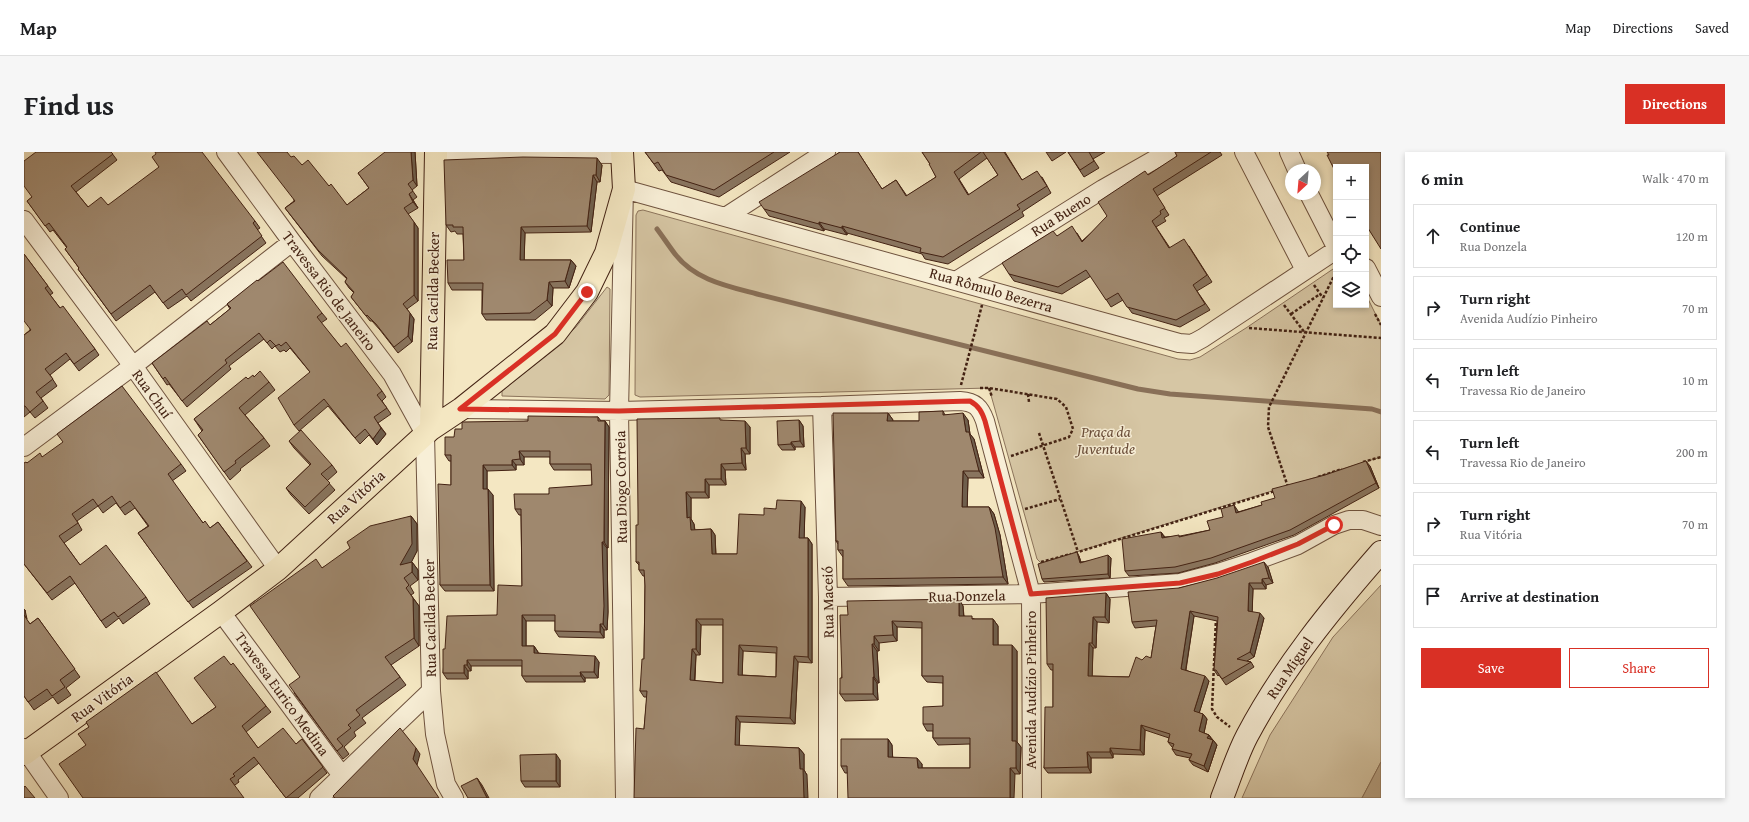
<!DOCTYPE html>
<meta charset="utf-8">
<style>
body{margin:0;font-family:"Gentium Book Plus",serif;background:#f6f6f6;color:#202124}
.controls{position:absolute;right:12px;top:12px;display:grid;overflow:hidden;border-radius:0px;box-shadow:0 2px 6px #0003}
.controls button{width:36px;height:36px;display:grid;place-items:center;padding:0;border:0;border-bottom:1px solid #e0e0e0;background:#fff;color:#202124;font:20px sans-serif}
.compass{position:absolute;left:1261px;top:12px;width:36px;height:36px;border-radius:50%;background:#fff;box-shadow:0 2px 6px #0003;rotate:206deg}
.stop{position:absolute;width:12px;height:12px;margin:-9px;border:3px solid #d93025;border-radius:50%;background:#fff}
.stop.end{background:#d93025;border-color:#fff;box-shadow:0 1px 4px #0008}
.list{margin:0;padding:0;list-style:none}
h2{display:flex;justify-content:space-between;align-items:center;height:52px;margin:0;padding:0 16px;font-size:17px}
h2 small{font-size:13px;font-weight:400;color:#757577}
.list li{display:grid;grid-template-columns:26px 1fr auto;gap:12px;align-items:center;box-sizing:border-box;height:64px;margin:0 8px 8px;padding:0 8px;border:1px solid #e0e0e0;border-radius:0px}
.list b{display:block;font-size:15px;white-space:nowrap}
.list p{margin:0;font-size:13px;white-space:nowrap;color:#757577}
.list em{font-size:13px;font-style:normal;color:#757577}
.actions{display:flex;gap:8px;padding:12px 16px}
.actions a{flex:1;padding:9px 0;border:1px solid #d93025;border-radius:0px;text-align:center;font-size:14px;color:#d93025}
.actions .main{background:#d93025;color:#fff}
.icon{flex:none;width:22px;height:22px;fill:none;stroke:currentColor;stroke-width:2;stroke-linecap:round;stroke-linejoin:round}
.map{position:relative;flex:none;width:1357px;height:646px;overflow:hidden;border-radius:0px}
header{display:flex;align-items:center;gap:24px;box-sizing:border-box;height:56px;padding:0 20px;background:#fff;border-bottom:1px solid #e0e0e0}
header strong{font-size:19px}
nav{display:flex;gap:22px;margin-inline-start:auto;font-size:14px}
.intro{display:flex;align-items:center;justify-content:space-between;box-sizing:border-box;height:96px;padding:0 24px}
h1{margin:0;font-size:28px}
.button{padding:10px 18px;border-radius:0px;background:#d93025;color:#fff;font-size:14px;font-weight:700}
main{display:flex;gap:24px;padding:0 24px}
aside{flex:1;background:#fff;border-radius:0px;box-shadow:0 2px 6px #0003}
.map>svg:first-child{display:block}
.green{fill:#d6c6a4;stroke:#8c745c}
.water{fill:#b8a486;stroke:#897058}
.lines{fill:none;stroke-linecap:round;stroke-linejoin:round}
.stream{stroke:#897058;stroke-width:5}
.minor-casing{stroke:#6f533f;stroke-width:20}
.secondary-casing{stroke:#432213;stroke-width:24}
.primary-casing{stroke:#432213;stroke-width:24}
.path{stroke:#432213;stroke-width:2.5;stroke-dasharray:3 2;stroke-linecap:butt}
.minor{stroke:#f8efd7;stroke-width:18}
.secondary{stroke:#f8efd7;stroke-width:22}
.primary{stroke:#f4e7c2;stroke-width:22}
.wall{fill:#89755f;stroke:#432213;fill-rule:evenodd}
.shaded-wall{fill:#6f5f4d;stroke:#432213}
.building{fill:#9f886e;stroke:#432213;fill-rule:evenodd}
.route{stroke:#d93025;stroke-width:5}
.labels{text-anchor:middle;stroke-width:3;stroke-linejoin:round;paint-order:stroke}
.street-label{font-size:15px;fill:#432213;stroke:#f8efd7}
.park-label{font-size:15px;font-style:italic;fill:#684b37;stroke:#f8efd7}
</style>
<header>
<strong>Map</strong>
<nav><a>Map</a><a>Directions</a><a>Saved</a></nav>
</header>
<div class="intro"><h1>Find us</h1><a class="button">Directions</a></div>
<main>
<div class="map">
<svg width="1357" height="646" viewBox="0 0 1357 646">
<rect width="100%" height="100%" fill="#f4e7c2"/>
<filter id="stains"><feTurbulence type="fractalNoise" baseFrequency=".005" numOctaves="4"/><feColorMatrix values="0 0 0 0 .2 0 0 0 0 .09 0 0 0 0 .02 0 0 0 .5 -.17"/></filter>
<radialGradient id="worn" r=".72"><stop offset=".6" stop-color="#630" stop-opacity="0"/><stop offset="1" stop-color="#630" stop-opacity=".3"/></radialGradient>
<path class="green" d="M619,58L1154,207L1166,208L1176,205L1222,176L1312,115V153H1342V143L1357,173V305L1017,411L1013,407L965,236L616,245L611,243L612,63L614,59Z
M583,135L586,137L585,243L581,247L478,244V239L525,201L552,175Z
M1357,433V610L1338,646H1218L1246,583L1309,485Z"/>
<path class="water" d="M1357,610V646H1338Z"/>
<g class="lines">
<path class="stream" d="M633,77C639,85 645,94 651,102C671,128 703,134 733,142L1114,237L1146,242L1348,257L1357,260"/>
<g class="minor-casing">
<path id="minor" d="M202,0L268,90L368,222L401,282L407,539L411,582L422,632L430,646
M1220,0L1281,118
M1265,0L1273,18
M412,1L598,2
M1285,42L1312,95
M703,64L802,0
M0,68L109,214L254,417
M1342,116L1357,145
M932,129L1079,37L1144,0
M798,254L804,445V646
M437,257L595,259L798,254L936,249C951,250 956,255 961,269L1007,442L1008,646
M0,295L109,214L268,90
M804,445L1007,442L1156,431L1194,421L1228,410L1274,393L1310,373L1325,368H1339L1357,374
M197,460L319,625
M0,596L35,646
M295,646L407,539
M601,646L595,259L600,37L1155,191L1168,192L1179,186L1312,98"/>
</g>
<g class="secondary-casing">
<path id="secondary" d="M1198,646C1206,626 1213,603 1223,584C1259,516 1307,457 1357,400"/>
</g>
<g class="primary-casing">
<path id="primary" d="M407,277L412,0
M0,602L197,460L254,417L407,277L437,257L531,182L563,140L582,101L600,37L598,0"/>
</g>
<path class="path" d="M1290,133L1299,146
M1260,153L1281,181
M1267,162L1296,142
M1351,162L1357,173
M1225,176L1357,186
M937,233L958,153
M956,236H965L1033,247L1042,255L1049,277L1045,285L987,304
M965,236L968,245
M1004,242L1005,250
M1015,281L1054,400
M1339,310L1357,305
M1294,325L1318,317
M1264,335L1244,275L1245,255L1310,124L1312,123
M1001,357L1036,347
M1051,401L1251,339
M1017,410L1047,402
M1192,466L1188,557L1193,565L1206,575"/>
<use href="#minor" class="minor"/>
<use href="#secondary" class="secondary"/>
<use href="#primary" class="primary"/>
</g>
<path class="wall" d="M87,0L93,8L52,40L64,55L84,53L231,69L236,76L233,78L242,91L167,149L163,144L144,157L131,140L92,169L54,117L55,116L41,97L43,96L29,78L26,80L3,49L8,45Z
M391,0L393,34L388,38L393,45L389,48L394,56L384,62L394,76V149L383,157L390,167L388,190L374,201L356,178L348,169H346L327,145L330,141L325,136L321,130L323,127L298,104L261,56L270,49L267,5L305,34L323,53L345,36L334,21Z
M621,0H766L695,45L647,30L638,18L635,19Z
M816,0H834L858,37L872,28L883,44L912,25L906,12L898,0H981L998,28L1018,25L1027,41L998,60L1000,64L924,112L901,107L898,102L823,81V83L800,77V79L745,64L740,57ZM963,6L974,23L945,43L935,27Z
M1022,0H1042L1028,9Z
M1044,0H1081L1069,7L1075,16L1060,25Z
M1151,0H1196L1198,3L1133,44L1145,63L1140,66L1142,69L1132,75L1146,96L1165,94L1188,130L1173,139L1186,158L1156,175L1108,161L1099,148L1087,155L1067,124L1038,142L990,129L985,122L1033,84L1053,81L1058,89L1153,4Z
M578,13L576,30H573L567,80L501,81L500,108H547L552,114L545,136H529L528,154L511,168H462L458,162V138H428L424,131L440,108L439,82H433L431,79L427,80L422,73Z
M0,102L29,141L26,143L36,156L71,197L75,203L55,219L46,207L26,223L33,234L17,246L24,256L11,266L6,260L0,265V183L6,178Z
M234,129L298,161L303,167L297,171L317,195L358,239L362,245L358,249L367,262L354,271L362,282L353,293L345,283L336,292L304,254L275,279L270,273L286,220L266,196L262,200L260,198L256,200L251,194L248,197L240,187L205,214L207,217L163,255L145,232L143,233L128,211L186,173L206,157L203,152Z
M230,225L245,230L251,238L221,263L240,286L246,294L216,317L217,318L206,328L174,283L178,279L170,267L224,227Z
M919,259L921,263L944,268L946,282L950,287L960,326H944L943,355H965L970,362L976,383L984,432L824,434L819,427V405L814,398V392L812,389L864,261L869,268L868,269H895Z
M574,265L577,269H581L585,275L584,387V396H583L584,460L583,478H580V486L535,485L531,479V469H502V494H510L514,500V501L575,510L574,526H561V530H502L498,524V514H447V519H444V527H423L419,521L421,497L473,463L498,434L497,363H495L491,357L525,342L568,333V318H530L526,312V305H500V313H492V318L463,319V337L469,343L470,439H421L416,433L427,333V309H425L421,303L430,285L438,277L504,269Z
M697,268L726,275V302H721L722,318H701L702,333H685V346H667V367L670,372L671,378L687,377L691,383L692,402H713L740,363L752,357L781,355L780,386H784L788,392V511L774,510L771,572L716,570L715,594L775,596L780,602V618L783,623L620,577L623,545H620L616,539L620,507L621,434V424H619L615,418V413L612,410ZM677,473H699V531L671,529L672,503H676ZM719,499L752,501V525L718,523Z
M775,268L779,274L780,295H771V298H758L754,293Z
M265,289L308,313L313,320L303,329L311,338L285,362L267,343L262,336L286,313L270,296Z
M18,305L157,312L162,319L148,329L179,371L186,376L194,370L228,415L169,456L114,381L124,374L111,356L101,363L92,351L79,361L74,354L53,369L58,378L40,391L56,413L122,445L126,452L99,472L95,466L82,476L51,431L28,448L0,412V311H3Z
M1346,314L1355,336L1270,383L1191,411L1154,421L1105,424L1101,419L1137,380L1141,385L1156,384L1186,378L1199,365L1214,359V360L1238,353Z
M387,364L393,372V399L387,410H388L394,418V428L386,434L390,441L387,443L395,454V494L367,513L382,533L338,566L342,571L330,580L332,584L320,595L325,602L319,607L270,541L276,525L298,416Z
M1055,404L1057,410L1087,406L1086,426L1020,430L1018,427Z
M1244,415L1249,431L1242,433V437H1229L1228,460L1240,466L1230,505L1223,509L1227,510L1230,515L1202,533L1195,523L1194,524L1190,518L1193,469L1170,464L1162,518L1185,529L1175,561L1179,562L1183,567L1180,581L1185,583L1193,593L1184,620L1169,613L1165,608L1166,606L1152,603L1148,597L1149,596L1148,595L1144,590L1145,586L1121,578L1120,603L1089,602V606H1067V621H1024L1020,616L1029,555V518H1027L1023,512L1082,441L1086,447L1085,471L1073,470L1072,496H1069L1068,524L1105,525L1118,508L1127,506L1132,474L1111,476L1108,470L1155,436Z
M935,447L939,454L940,464L951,467H969L974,474V493L993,499V590L997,595L996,622L821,621L817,614L864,587L868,593V605L898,612V616H946V592L914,593L909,586V579H903L899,572L919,554V531L903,530L898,524V476L873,475V489L855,491V499H853L855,531H853L854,548L821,549L816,542L824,463Z
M1,458L2,467L6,472L14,466L56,525L42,536L47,543L34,552L29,545L10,558L0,544Z
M207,513L242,554L247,560L222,580L234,596L272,592L278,587L303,621L274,646H262L235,611L214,628L215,630L211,633L59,646L168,572L192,555Z
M536,608V635H501L497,629Z"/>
<path class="shaded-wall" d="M387,0H391L393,34L389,28Z
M573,6L578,13L576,30L572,23Z
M569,23L573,30L567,80L563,74Z
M385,42L389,48L394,56L389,50Z
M390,70L394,76V149L390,143Z
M795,70L800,77V79L795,72Z
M818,74L823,81V83L818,76Z
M497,75L501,81L500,115L496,108Z
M547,108L552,114L545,136L541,129Z
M525,130L529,136L528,154L523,148Z
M386,161L390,167L388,190L384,184Z
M864,261L869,268L868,277L863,269Z
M939,261L944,268L946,282L950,287L960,326L955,319L942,280Z
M775,268L779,274L780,295L776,289Z
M581,269L585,275L584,396L580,390Z
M721,269L726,275V302L722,296Z
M357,276L362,282L353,293L349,287Z
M767,290L771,295V298L767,292Z
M717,296L721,302L722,318L718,311Z
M495,299L500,305V313L496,307Z
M488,308L492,313V318L488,313Z
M1342,309L1346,314L1355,336L1352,331Z
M697,312L701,318L702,333L697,327Z
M459,313L463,319V343L459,337Z
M939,319L944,326L943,362L938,355Z
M681,327L685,333V346L681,340Z
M464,337L469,343L470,439L466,433Z
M662,340L667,346V367L670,372L671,384L667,378L663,366Z
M777,349L781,355L780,392L775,386Z
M1210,353L1214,359L1216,367L1212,361Z
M965,355L970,362L976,383L984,432L979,425Z
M387,364L393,372V399L382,421L376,413Z
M687,377L691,383L692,408L688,402Z
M1137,380L1140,385L1142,391L1138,386Z
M784,386L788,392V511L784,505Z
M578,390L583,396L584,460L583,478L579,472Z
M1053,400L1055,404L1058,414L1056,411Z
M1084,403L1087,406L1086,426L1084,422Z
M388,410L394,418V428L388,420Z
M1240,410L1244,415L1249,431L1245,426Z
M1238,427L1242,433V437L1238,431Z
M1225,431L1229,437L1228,465L1224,459Z
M1082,441L1086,447L1085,471L1081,465Z
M389,446L395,454V494L390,486Z
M935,447L939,454L940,470L935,464Z
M0,457L1,458L3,467L0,463Z
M1166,459L1170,464L1161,522L1157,517Z
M1236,461L1240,466L1230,505L1226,500Z
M498,463L502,469V500L498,494Z
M1069,465L1073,470L1072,496L1068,491Z
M672,467L677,473L676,503L672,497Z
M969,467L974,474V499L969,493Z
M868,469L873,475V489L869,483Z
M576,472L580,478V486L576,480Z
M850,484L855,491V499L850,492Z
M1065,491L1069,496L1068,530L1064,524Z
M848,492L853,499L855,531L850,525Z
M715,493L719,499L718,529L714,523Z
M988,493L993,499V590L997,595L996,622L992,616L988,589Z
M510,494L514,500V507L510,501Z
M668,497L672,503L670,534L666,528Z
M571,504L575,510L574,526L570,520Z
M770,504L774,510L771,572L766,566Z
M443,508L447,514V519L443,513Z
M440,513L444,519V527L440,521Z
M556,520L561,526V530L557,524Z
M1181,524L1185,529L1174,565L1170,559Z
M849,525L853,531L854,548L849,542Z
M1179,562L1183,567L1179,585L1175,579Z
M712,564L716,570L715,599L711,593Z
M1117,573L1121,578L1120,603L1116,598Z
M1185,583L1188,588L1183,586Z
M864,587L868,593L869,611L864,605Z
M1189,588L1193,593L1184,620L1180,614Z
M392,596L396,602L393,613L389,607Z
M775,596L780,602V618L783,623L784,646H780L776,617Z
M1086,596L1089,602V606L1086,600Z
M1063,600L1067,606V621L1064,615Z
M532,602L536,608V635L532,629Z
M893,606L898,612V623L894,616Z
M986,616L991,622L990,646H986Z
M453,626L458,633L465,646H463Z"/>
<path class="building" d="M12,0H87L89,2L47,34L64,55L77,45L84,53L135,15L128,5L132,2L131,0H178L231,69L229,71L238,84L162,143L158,137L139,151L126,133L87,162L54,117L55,116L41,97L43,95L25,71L21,74L3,49L8,45L0,34V9Z
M233,0H263L267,5L270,4L278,13L284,8L305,34L307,32L323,53L345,36L334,21L361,0H387L389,28L384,32L389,39L385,42L389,50L380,56L390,70V143L379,152L386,161L384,184L370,195L352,172L343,163L342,164L327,145L330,140L321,130L323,126L294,98L261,56L271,49Z
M621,0H750L690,38L642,23L634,10L630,12Z
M816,0H834L858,37L872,28L882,44L912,25L905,12H906L898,0H957L930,20L944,43L974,23L959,0H980L998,28L1013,19L1023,34L993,53L996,57L919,105L896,100L897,96L818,74V76L795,70V72L740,57L735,50Z
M1044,0H1065L1070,9L1056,18Z
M1151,0H1187L1129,37L1141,56L1136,59L1137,62L1128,69L1145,96L1160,87L1183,123L1169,133L1181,152L1152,168L1103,155L1094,141L1082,148L1062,118L1034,135L985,122L978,111L1029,79L1033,84L1048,74L1058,90L1083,64L1074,50L1121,19L1124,23L1153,4Z
M1303,0H1357V97L1342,73V15H1312V21L1303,3H1305Z
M499,5L573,6L572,23H569L563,74L497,75L496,108H547L541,129L525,130L523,148L506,161L458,162L459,131H424L423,108H440L439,75H429V73H422L420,8Z
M0,102L24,134L21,136L36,156L39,154L71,197L50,212L42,201L21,217L29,227L12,240L19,249L6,260L1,254H0V183L7,178L0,169Z
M259,110L298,161L293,165L317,195L322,191L358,239L353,243L363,256L350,265L357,276L349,287L341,277L331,286L300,247L270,273L254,246L286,220L262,190L257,194L255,192L252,194L246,188L243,191L235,181L201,208L203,211L158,249L141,225L139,227L128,211L183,169L186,173L207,156L203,152L233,128L234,129Z
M236,219L245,230L215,256L240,286L211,309L212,311L200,320L174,283L179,278L170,267L222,225L224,227L229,223L230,225Z
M98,234L157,312L144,322L179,371L181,369L186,376L194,370L223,409L164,450L114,381L125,374L106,349L96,356L88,344L74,354L69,347L48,362L54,371L35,384L56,413L82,393L122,445L94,465L90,460L77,469L46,424L23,441L0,412V311L2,310L3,311L16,301L18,305L39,290L33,282Z
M919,259V263L939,261L942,280H945L955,319H939L938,355H965L971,376L979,425L819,427V398H814V389H812L809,261H864L863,269H895V260Z
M504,264L574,265V269H581L580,381V390H578L580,454L579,472H576V480L531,479V463H498V494H510V501L571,504L570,520H556L557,524H498V508H443V513H440V521H419V497H421L423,464L473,463L474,433L498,434L497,357H491L490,342H525V336L568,333L567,312H526V299H495L496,307L488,308V313H459V337H464L466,433H416L414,332L427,333V303H421V285H430L431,277H438V270L504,269Z
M696,266V268L721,269L722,296H717L718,311L697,312V327H681V340H662L663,366L666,365L667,378L687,377L688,402H713L715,362L740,363V356L752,357L753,348L777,349L775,386H784V505L770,504L766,566L712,564L711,593L775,596L776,617H779L780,646H610L612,576L620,577L623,539H616L618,507H620L621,434L620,418H615V410H612V373H614V360L613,267ZM672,467H699V531L666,528L668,497H672ZM715,493L753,495L752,525L714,523Z
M775,268L776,289L767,290V292L754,293L753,269Z
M277,278L308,313L297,322L306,331L281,355L262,336L287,312L265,289Z
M1342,309L1352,331L1266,378L1187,406L1151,415L1101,419L1098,387L1137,380L1138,386L1155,383V385L1186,378L1183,369L1199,365L1197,357L1210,353L1212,361L1238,353L1237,350L1251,346L1248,337L1301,323Z
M387,364L388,392L376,413L388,410V420L380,426L385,433L382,436L389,446L390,486L361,505L376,525L332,558L336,563L324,573L327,576L313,587L319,594L313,599L265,533L276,525L226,454L292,407L298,416L326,396L323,390L346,374Z
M1053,400L1056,411L1084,403V422L1018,427L1014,412Z
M1240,410L1245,426L1238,427V431H1225L1224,459L1236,461L1226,500L1213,507L1227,510L1198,527L1192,518H1190L1194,465L1166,459L1157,517L1181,524L1170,559L1179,562L1175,579L1185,583L1183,586L1189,588L1180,614L1165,608L1168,602L1148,597L1150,592L1144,590L1146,582L1117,573L1116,598L1086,596V600H1063L1064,615L1020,616L1021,555H1029V512H1023L1022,446L1082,441L1081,465H1069L1068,491H1065L1064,524L1105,525L1112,505L1118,508L1122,504L1127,506L1133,468L1108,470L1104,440L1155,436L1193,426Z
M935,447V464H948V467H969V493H988V589H992V616H986V646H824L823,614H817V587H864V605L893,606L894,616H946V586H909V572H899V555L919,554V524H898V470L868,469L869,483L850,484V492H848L850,525H849V542H816V526H818L816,463H824L823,449Z
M0,463L6,472L14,466L51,517L36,528L41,535L28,544L23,537L4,550L0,544Z
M200,504L207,513L209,511L242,554L218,574L234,596L259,576L272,592L278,587L299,615L262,646L230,605L209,622L211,624L206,627L220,646H59L35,612L62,593L54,582L65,575L62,570L132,520L168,572L192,555L170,526Z
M376,576L392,596L389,607L415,646H311L309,644Z
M532,602V629H497L496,603Z
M453,626L463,646H444L437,634Z
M1,634L11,646H0V635Z"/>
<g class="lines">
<path class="route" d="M563,140L531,182L436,257L595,259L946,249C955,254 958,260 961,269L1007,442L1156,431L1194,422L1228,410L1274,392L1310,373"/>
</g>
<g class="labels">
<g class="street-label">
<text transform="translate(1037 63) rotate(-32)" y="5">Rua Bueno</text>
<text transform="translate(967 138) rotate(16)" y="5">Rua Rômulo Bezerra</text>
<text transform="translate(305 139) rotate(53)" y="5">Travessa Rio de Janeiro</text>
<text transform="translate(409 139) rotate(-89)" y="5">Rua Cacilda Becker</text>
<text transform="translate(128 242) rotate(54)" y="5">Rua Chuí</text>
<text transform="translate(597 335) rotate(-91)" y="5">Rua Diogo Correia</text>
<text transform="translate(332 345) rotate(-42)" y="5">Rua Vitória</text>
<text transform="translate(943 444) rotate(-1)" y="5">Rua Donzela</text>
<text transform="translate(804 450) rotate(-91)" y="5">Rua Maceió</text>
<text transform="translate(406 466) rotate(-91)" y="5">Rua Cacilda Becker</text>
<text transform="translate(1266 516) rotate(-56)" y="5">Rua Miguel</text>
<text transform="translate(1007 538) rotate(-90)" y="5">Avenida Audízio Pinheiro</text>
<text transform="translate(258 542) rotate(54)" y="5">Travessa Eurico Medina</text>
<text transform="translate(78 546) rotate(-36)" y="5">Rua Vitória</text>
</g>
<g class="park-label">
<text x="1082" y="285">Praça da<tspan x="1082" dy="17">Juventude</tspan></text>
</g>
</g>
<rect width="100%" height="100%" filter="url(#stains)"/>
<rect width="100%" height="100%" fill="url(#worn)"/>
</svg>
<div class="controls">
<button>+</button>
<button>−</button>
<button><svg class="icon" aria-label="locate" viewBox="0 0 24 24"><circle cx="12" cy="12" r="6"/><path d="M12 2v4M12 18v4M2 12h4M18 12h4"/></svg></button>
<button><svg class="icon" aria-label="layers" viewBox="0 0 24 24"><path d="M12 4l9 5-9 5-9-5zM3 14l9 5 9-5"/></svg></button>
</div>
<svg class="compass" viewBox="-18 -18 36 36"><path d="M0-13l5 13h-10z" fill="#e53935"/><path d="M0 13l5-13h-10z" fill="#757577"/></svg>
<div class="stop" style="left:1310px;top:373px"></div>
<div class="stop end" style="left:563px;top:140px"></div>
</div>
<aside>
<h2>6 min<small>Walk · 470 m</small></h2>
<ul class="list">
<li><svg class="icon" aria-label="ahead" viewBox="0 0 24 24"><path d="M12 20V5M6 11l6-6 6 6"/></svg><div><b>Continue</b><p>Rua Donzela</p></div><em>120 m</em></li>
<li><svg class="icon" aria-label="right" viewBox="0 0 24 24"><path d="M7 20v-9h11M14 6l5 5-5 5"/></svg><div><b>Turn right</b><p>Avenida Audízio Pinheiro</p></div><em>70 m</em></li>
<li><svg class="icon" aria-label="left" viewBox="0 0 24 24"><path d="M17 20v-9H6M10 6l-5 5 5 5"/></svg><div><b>Turn left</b><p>Travessa Rio de Janeiro</p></div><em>10 m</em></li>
<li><svg class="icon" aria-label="left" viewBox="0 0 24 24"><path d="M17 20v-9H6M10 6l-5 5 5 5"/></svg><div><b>Turn left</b><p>Travessa Rio de Janeiro</p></div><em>200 m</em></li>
<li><svg class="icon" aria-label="right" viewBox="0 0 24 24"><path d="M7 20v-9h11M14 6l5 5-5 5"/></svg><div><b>Turn right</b><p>Rua Vitória</p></div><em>70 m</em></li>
<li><svg class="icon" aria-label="arrive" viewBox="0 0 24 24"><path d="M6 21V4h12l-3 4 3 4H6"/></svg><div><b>Arrive at destination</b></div></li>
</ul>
<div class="actions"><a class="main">Save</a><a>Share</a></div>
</aside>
</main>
